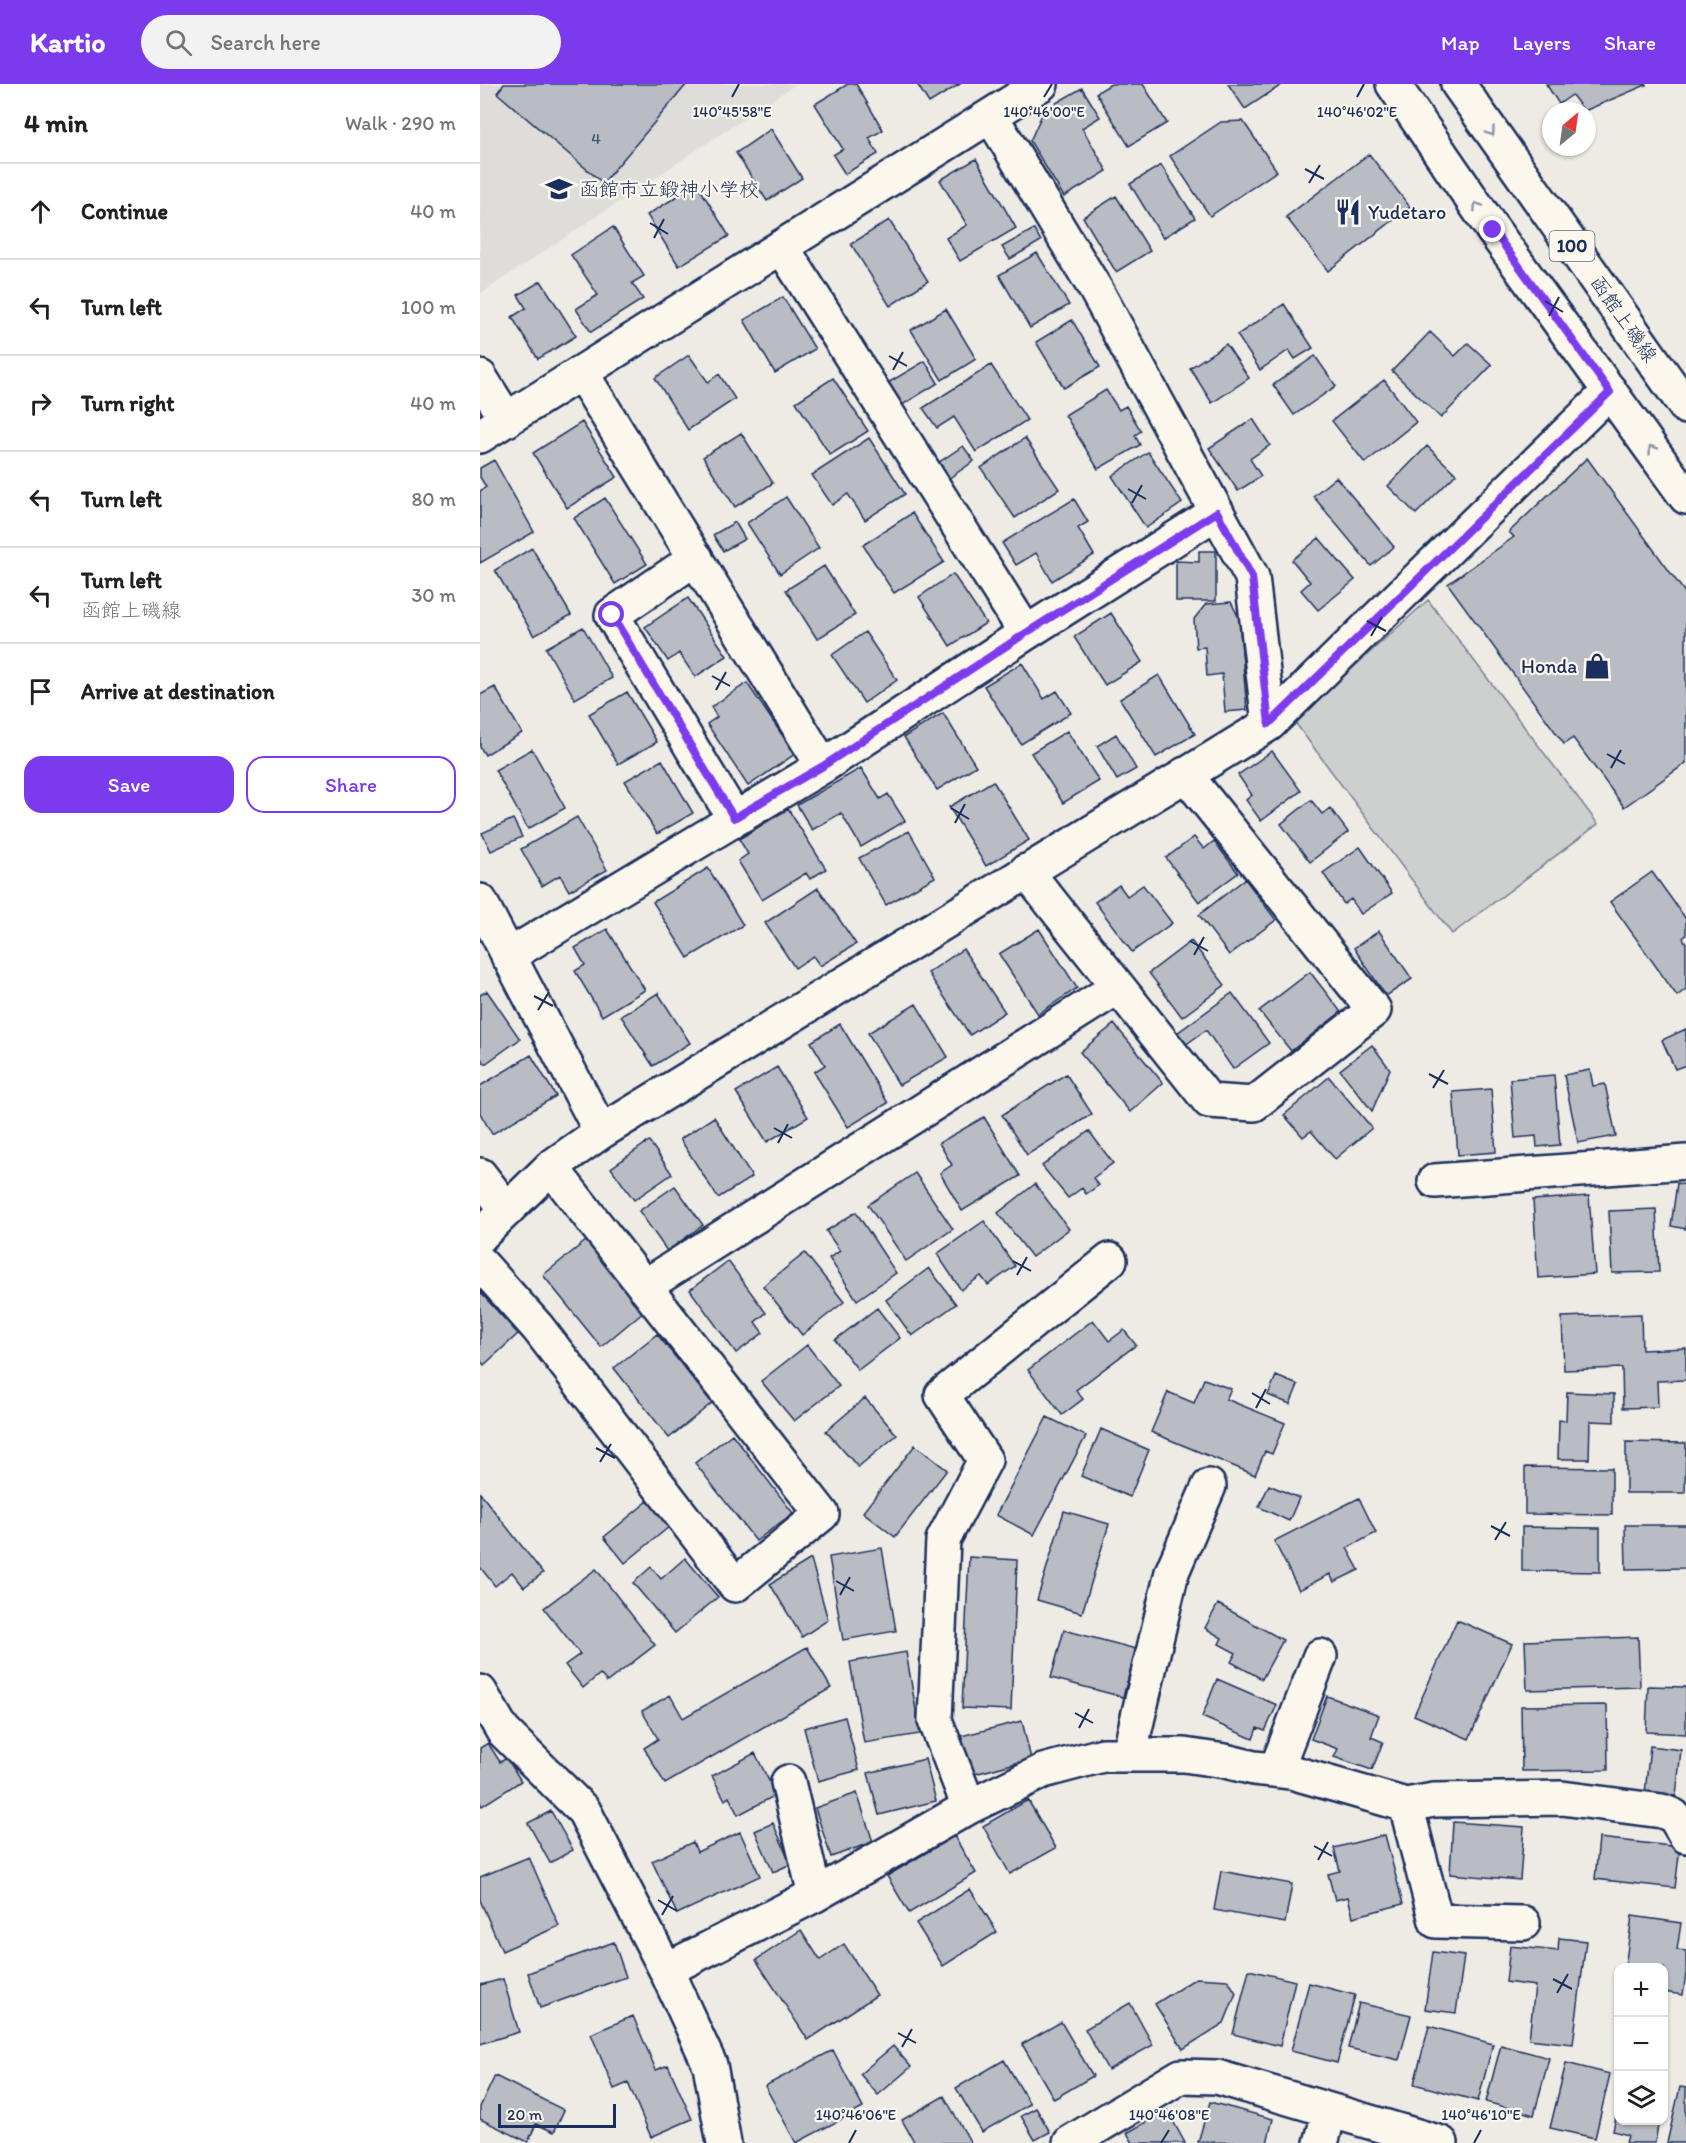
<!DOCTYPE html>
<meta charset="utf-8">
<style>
body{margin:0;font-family:Itim,"Klee One",sans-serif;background:#f2f2f2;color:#202124}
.controls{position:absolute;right:18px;bottom:18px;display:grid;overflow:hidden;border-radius:12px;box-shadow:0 2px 4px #0004}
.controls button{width:54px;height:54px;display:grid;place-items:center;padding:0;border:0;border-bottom:2px solid #e0e0e0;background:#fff;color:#202124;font:30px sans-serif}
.compass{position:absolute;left:1062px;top:18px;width:54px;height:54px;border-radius:50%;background:#fff;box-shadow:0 2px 4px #0004;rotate:29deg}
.scale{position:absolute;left:18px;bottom:15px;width:118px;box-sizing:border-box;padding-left:6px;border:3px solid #1b2f5e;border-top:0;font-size:16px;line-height:21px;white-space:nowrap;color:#1b2f5e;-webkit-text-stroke:4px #fbf7ec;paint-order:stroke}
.stop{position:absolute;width:18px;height:18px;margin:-14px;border:4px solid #7c3aed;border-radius:50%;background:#fff}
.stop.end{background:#7c3aed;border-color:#fff;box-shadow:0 2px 6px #0008}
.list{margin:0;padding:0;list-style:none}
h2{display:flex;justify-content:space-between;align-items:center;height:78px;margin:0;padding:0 24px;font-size:26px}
h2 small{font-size:20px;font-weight:400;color:#757577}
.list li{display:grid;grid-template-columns:39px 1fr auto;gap:18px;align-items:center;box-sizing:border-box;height:96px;padding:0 24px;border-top:2px solid #e0e0e0}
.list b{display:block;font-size:22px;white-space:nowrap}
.list p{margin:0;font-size:20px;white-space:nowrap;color:#757577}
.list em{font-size:20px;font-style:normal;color:#757577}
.actions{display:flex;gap:12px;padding:18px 24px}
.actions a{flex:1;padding:14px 0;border:2px solid #7c3aed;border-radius:18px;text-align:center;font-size:21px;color:#7c3aed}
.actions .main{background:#7c3aed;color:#fff}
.icon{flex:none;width:33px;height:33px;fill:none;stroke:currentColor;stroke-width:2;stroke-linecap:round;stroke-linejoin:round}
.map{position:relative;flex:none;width:1206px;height:2059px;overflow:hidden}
header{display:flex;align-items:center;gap:36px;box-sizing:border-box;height:84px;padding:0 30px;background:#7c3aed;color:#fff}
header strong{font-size:28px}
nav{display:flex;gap:33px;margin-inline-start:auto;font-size:21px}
.search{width:420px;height:54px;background:#f2f2f2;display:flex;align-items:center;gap:15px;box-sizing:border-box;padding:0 21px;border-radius:33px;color:#757577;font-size:22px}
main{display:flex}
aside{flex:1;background:#fff}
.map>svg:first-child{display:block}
.built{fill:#deddda}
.green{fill:#cecfcf;stroke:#747f96;stroke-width:1.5}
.building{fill:#b9bcc3;stroke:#1b2f5e;stroke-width:1.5}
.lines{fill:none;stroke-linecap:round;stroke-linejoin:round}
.street-casing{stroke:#1b2f5e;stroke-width:38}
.primary-casing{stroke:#1b2f5e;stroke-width:38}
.street{stroke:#fbf7ec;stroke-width:33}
.primary{stroke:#fbf7ec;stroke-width:33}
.oneway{stroke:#8b93a5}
.route{stroke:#7c3aed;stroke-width:8}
.ticks{fill:none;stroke:#1b2f5e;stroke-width:2}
.labels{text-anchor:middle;stroke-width:4.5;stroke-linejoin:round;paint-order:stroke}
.number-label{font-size:16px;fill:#425277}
.shield{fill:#fbf7ec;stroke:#5e6b89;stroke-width:1.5}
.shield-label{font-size:18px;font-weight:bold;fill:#1b2f5e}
.poi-label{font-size:20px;fill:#1b2f5e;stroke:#fbf7ec;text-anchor:start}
.street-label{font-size:20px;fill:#1b2f5e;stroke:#fbf7ec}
.ticks-label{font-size:15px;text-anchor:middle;fill:#1b2f5e;stroke:#fbf7ec;stroke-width:4.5;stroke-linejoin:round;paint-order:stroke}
</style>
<header>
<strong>Kartio</strong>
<div class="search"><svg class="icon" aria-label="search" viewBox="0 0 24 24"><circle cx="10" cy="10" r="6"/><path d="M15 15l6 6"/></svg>Search here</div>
<nav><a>Map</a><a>Layers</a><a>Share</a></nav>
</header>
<main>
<aside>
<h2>4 min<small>Walk · 290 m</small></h2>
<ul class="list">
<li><svg class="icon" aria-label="ahead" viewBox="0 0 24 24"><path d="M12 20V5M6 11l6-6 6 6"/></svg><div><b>Continue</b></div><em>40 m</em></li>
<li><svg class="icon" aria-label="left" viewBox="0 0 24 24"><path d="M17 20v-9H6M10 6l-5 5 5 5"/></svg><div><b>Turn left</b></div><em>100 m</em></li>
<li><svg class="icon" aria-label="right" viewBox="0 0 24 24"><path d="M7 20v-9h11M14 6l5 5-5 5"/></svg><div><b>Turn right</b></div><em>40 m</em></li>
<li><svg class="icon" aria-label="left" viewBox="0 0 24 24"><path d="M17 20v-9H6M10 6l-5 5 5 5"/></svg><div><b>Turn left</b></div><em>80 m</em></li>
<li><svg class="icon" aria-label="left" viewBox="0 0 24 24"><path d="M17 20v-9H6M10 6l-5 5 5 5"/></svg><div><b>Turn left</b><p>函館上磯線</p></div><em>30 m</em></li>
<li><svg class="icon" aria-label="arrive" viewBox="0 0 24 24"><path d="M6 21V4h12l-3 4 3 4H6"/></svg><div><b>Arrive at destination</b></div></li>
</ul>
<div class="actions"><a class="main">Save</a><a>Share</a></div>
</aside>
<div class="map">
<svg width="1206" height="2059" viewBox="0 0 1206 2059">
<rect width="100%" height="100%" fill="#eeebe4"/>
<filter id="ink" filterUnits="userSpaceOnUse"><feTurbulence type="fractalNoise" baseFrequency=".0167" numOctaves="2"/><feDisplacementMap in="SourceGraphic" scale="12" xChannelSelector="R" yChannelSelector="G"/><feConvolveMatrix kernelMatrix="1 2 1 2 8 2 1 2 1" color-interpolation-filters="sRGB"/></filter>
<g filter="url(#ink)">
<path class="built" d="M0,0H316L0,210Z"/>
<path class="green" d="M948,516L1118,740L972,850L814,637Z"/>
<path class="building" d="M24,0H207L123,99L17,9Z
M368,0H376L403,46L389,54L398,70L365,90L353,71L363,65L335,20Z
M437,0H480L449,19Z
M631,0H663L687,39L649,62L616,9Z
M748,0H803L765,25Z
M1066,0H1165L1166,1L1104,27L1092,11L1079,20Z
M602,4L620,33L602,44L627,87L584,113L550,57L564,26Z
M763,37L797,87L730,132L690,72L741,38Z
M291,45L322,94L287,117L256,69Z
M889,70L930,123L848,187L806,133Z
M496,75L536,144L480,177L466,154L487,141L460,96Z
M681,81L715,134L683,154L650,100Z
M217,100L249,152L199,182L167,131Z
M636,112L670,167L636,188L603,133Z
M409,136L448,197L410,222L371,160Z
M133,143L164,192L152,199L163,215L111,248L96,225L118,211L91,171Z
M554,145L561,157L530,175L522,163Z
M557,169L589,221L550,244L519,191Z
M61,197L96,252L58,275L32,233L46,224L38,211Z
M303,213L335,265L295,289L264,236Z
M804,220L833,264L815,275L809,266L780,286L757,251Z
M466,225L496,275L462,296L431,246Z
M592,236L620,283L584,304L556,258Z
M950,248L975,272L988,259L1012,281L961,334L912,287Z
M746,260L769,294L732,319L710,284Z
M209,271L228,298L239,290L255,315L208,346L175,294Z
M835,272L856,302L814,331L793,301Z
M445,277L458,299L419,323L406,300Z
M511,281L547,336L496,368L474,333L457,344L443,324Z
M353,294L388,347L350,371L316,318Z
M904,296L936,338L885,379L852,337Z
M626,306L639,326L646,322L661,347L655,351L660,361L618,385L585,331Z
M773,335L790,361L770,375L781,392L758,407L729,364Z
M102,338L137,393L87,424L53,369Z
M261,349L293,399L255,423L223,373Z
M389,354L425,410L385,436L368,410L352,421L332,391Z
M545,354L579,405L535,434L501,384Z
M483,362L494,377L468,395L458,379Z
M947,362L976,390L936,430L908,402Z
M668,368L702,419L666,444L632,392Z
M1107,374L1206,510V679L1144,723L1093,654L1084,660L968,500L1034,453L1029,448Z
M14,376L54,448L0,479V407L6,403L0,393V384Z
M856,393L914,463L891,482L833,412Z
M306,413L339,464L300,490L267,439Z
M125,414L167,480L135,500L94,434Z
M594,415L608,438L598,444L614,471L572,497L556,469L536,481L522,459Z
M432,429L464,478L414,509L383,461Z
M255,438L265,455L243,467L233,451Z
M839,454L875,496L838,526L821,506L830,498L812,476Z
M52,464L91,531L54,552L15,486Z
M719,467H736V517H696V477L719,478Z
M344,482L375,531L337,555L306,506Z
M473,490L506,539L470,562L439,513Z
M208,514L247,572L215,593L199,569L188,577L165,543Z
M751,518L759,534L767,626L745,628L742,590L727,592L725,563L716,564L714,535L726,520Z
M631,529L662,578L625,601L594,553Z
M103,543L132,594L95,615L66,564Z
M385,548L417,596L384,619L352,571Z
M542,579L564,615L577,607L591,629L541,660L504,602Z
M679,591L715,650L676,673L640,615Z
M267,599L315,670L268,702L227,640L237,633L231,623Z
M15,603L42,649L5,671L0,663V611Z
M147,608L177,658L138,680L109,630Z
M463,629L496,682L457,706L424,653Z
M587,647L619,697L583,719L551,669Z
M636,650L656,685L637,696L617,662Z
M52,665L85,724L48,745L15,686Z
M792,667L821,707L781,737L766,716L772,711L758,691Z
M182,676L213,729L177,750L145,697Z
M381,684L400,715L408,710L425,737L381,763L361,729L332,746L317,721Z
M513,697L549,756L506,782L469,723Z
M831,716L842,730L850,724L868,748L830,778L801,740Z
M308,725L346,785L330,795L326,789L282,816L258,777L268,770L259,755Z
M97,733L127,786L89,807L80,791L62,802L41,765Z
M33,735L42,753L11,767L2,749Z
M429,747L455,793L406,821L379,774Z
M714,753L724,765L734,757L758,789L719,818L686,774Z
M880,763L912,809L881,830L871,815L864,820L843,789Z
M228,784L263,841L208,874L173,818Z
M1172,788L1206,835V851L1203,854L1206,859V905L1197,912L1130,818Z
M765,795L796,836L749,871L719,831Z
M639,801L647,812L663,801L692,839L652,868L615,818Z
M338,804L376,860L340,882L333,872L315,884L285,839Z
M127,845L165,906L122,932L95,887L105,881L95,864Z
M559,845L597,904L558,930L519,870Z
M899,847L932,895L906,912L874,864Z
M711,857L745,901L702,933L669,889Z
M483,865L525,928L490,951L448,889Z
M830,888L861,928L811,967L779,927Z
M7,907L40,955L5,980L0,973V911Z
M178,909L210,959L173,982L141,932Z
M752,909L789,959L753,985L726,946L701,964L693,952Z
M436,920L468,973L419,1001L388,949Z
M360,940L408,1019L368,1043L334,988L345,981L331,958Z
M634,940L683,999L650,1028L600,968Z
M1206,945V981L1195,985L1182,956Z
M892,961L910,985L892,1027L860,986Z
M51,971L76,1012L12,1050L0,1029V1002Z
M297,983L328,1033L287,1058L256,1008Z
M1110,986L1113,1002L1125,1000L1136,1052L1098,1059L1084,991Z
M586,990L612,1030L547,1071L522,1031Z
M1074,991L1080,1061L1057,1063L1056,1052L1035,1054L1030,995Z
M849,993L892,1044L855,1075L831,1047L823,1053L804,1031Z
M1011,1005L1016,1068L978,1071L973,1008Z
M234,1033L272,1093L238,1114L200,1055Z
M504,1033L540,1092L482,1127L460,1089L472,1081L459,1059Z
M609,1047L633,1079L613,1094L619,1101L606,1110L602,1104L588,1114L562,1082Z
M169,1057L192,1090L154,1116L131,1084Z
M435,1089L473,1145L426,1177L388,1121Z
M1197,1099L1206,1101V1145L1191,1142Z
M555,1100L589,1145L552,1173L518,1129Z
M195,1102L223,1141L187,1167L159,1127Z
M1109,1112L1115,1190L1058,1194L1053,1116Z
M1176,1125L1179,1188L1132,1189L1129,1127Z
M376,1128L416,1189L377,1216L349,1174L360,1167L346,1147Z
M504,1137L535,1182L508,1201L501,1192L481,1206L457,1170Z
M107,1156L164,1227L121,1263L63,1191Z
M325,1169L364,1218L322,1251L283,1202Z
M248,1177L286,1229L275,1238L283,1249L256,1269L210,1206Z
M449,1184L476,1220L432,1252L406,1216Z
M0,1208L38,1250L4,1281L0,1276Z
M397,1224L420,1254L378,1286L355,1256Z
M1161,1230L1162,1266L1206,1264V1296L1177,1297L1178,1323L1143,1324L1142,1284L1084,1286L1082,1233Z
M613,1236L629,1257L644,1246L656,1261L596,1306L603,1315L582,1331L548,1286Z
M177,1250L232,1319L189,1354L134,1284Z
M327,1261L359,1302L314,1337L281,1297Z
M796,1292L818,1301L810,1320L788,1311Z
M724,1295L751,1305L746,1315L805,1339L792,1370L785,1367L775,1391L671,1348L688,1308L714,1319Z
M1087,1308L1134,1310V1338L1110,1337L1109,1375H1078L1079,1336L1086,1337Z
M385,1314L417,1351L378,1383L346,1347Z
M567,1333L606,1352L554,1451L516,1431Z
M621,1345L669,1366L650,1413L601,1392Z
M252,1350L313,1429L276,1457L215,1379Z
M1146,1358L1206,1359L1205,1409H1146Z
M435,1361L467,1386L415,1453L383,1428Z
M1045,1383L1132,1384V1431L1045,1430Z
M789,1401L819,1414L809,1437L779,1423Z
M0,1409L63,1489L44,1503L32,1488L15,1502L0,1483Z
M879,1414L896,1449L867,1464L879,1486L854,1498L850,1490L819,1506L794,1457Z
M168,1417L189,1443L145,1479L124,1453Z
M584,1427L629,1440L602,1529L557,1516Z
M1145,1441H1206V1484L1146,1485Z
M1042,1443L1120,1444V1488L1042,1487Z
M402,1464L416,1547L363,1556L349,1473Z
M489,1473L537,1476L531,1626L482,1624Z
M205,1474L238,1513L195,1549L153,1499L171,1483L181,1495Z
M331,1475L348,1536L322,1553L290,1500Z
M116,1485L175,1561L127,1598L120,1590L103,1604L85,1581L100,1570L64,1524Z
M738,1520L803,1556L782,1595L751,1578L756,1569L739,1560L742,1554L725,1544Z
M977,1536L1032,1560L989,1655L934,1631Z
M584,1546L656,1565L643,1613L571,1594Z
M1158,1553L1160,1603L1047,1606L1045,1557Z
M327,1563L351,1604L185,1700L164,1664L178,1655L162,1627L190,1611L203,1634Z
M426,1568L440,1650L384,1659L370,1578Z
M737,1595L797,1621L785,1647L777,1644L773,1655L722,1633Z
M1168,1602L1206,1603V1650L1166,1648Z
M847,1612L899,1631L891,1653L903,1658L892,1686L854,1673L858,1665L831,1655Z
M1127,1621L1128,1686L1042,1687L1041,1622Z
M365,1633L379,1686L338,1697L324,1644Z
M542,1637L551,1675L491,1691L481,1652Z
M8,1659L20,1678L27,1674L41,1697L2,1722L0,1719V1664Z
M1170,1662L1201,1666L1196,1712L1165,1709Z
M275,1669L296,1711L258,1731L249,1713L245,1716L232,1692Z
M445,1675L456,1717L399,1731L388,1689Z
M377,1709L393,1758L351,1773L335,1724Z
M548,1716L576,1764L530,1790L503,1742Z
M71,1727L93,1766L70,1779L48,1739Z
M973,1738L1044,1743L1040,1796L970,1790Z
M293,1739L311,1780L293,1788L275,1747Z
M260,1748L280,1792L197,1830L172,1777L213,1758L217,1768Z
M905,1751L923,1820L873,1833L868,1813L855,1816L848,1790L860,1787L854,1764Z
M474,1752L496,1789L429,1829L407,1792Z
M1119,1754L1200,1763L1195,1804L1115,1795Z
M49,1773L79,1842L22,1867L0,1816V1793Z
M741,1787L812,1800L805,1839L734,1826Z
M490,1805L517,1848L463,1882L436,1839Z
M1152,1832L1201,1839L1197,1866L1206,1867V1889L1203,1911L1184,1908V1884H1145Z
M321,1846L340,1876L364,1860L397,1911L328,1956L276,1876Z
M1079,1854L1106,1857L1093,1960L1049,1955L1055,1902L1026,1898L1030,1862L1078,1867Z
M134,1858L146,1893L60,1924L48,1889Z
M953,1868L984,1872L976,1929L945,1925Z
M769,1886L815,1897L800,1962L753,1950Z
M716,1894L748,1896L756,1909L744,1939L703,1965L675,1920Z
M23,1895L39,1948L0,1960V1901Z
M829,1899L875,1911L857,1979L811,1967Z
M650,1919L673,1961L628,1986L605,1945Z
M879,1919L931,1931L919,1976L868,1964Z
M153,1932L176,1986L188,1981L212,2035L171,2053L148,1999L134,2005L111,1950Z
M581,1938L613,1992L574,2015L542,1960Z
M949,1942L1013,1960L998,2017L934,2000Z
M1021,1961L1069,1974L1054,2031L1006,2018Z
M413,1962L431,1983L398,2011L380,1990Z
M353,1966L383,2024L316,2059L285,2002Z
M524,1976L550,2020L502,2048L476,2004Z
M1086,1979L1130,1990L1115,2054L1070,2044Z
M15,1992L84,2026L74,2048L56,2040L48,2058L0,2035V2023Z
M1200,2003L1206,2004V2059H1187Z
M464,2012L491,2059H435L422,2036Z
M730,2018L793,2035L787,2059L718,2058Z
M1138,2023V2036H1179L1175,2059H1146L1148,2051L1133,2047Z
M556,2024L570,2048L555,2056L541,2032Z
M687,2026L705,2059H653L647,2049Z"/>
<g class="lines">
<g class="street-casing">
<path id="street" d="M302,163L546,549
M102,290L343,682
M0,293L27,336
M0,352L561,0
M216,474L132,531L254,734
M789,640L1130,307
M546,787L729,1017L774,1020L894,926L705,690
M0,817L121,1048
M28,872L343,682L546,549L737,428
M0,1091L27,1126
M955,1097L1206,1078
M0,1152L71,1083L121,1048L789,640L772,493L616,206L511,32
M0,1179L58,1244L255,1501L342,1430L71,1083
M165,1202L638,903
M0,1608L23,1647L104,1727L186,1886L230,1981L244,2059
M649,1671L692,1488L729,1402
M796,1686L840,1572
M308,1698L335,1811
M926,1721L954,1716L1082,1714L1182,1727L1194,1732L1206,1752
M489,1723L455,1636L463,1456L505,1376L462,1311L630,1176
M186,1886L335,1811L489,1723L563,1687L623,1671H704L745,1677L774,1684L811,1688L926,1721L956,1837L1043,1839
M590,2059L701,1992L737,1993L961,2059
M841,2059L850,2027"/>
</g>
<g class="primary-casing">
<path id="primary" d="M913,0L1013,146L1206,413
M978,0L1206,323"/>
</g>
<use href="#street" class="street"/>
<use href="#primary" class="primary"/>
</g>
<defs><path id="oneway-chevron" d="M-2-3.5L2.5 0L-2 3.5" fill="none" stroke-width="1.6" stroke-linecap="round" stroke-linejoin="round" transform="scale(1.5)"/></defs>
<g class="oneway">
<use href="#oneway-chevron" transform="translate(1011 48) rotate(55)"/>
<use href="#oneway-chevron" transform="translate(997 122) rotate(-124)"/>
<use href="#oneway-chevron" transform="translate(1172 365) rotate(-126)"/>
</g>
</g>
<g class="lines" filter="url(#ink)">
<path class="route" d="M132,531L254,734L343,682L546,549L737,428L772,493L789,640L1130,308L1013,146"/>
</g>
<path class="ticks" d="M252,13L259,0M564,13L572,0M877,13L884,0M825,85L844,95M829,99L840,81M170,139L188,150M174,154L184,135M1065,217L1083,228M1069,232L1079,213M409,272L427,282M413,286L423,268M648,405L666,415M652,419L662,401M887,537L906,547M891,552L902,533M232,592L250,602M236,606L246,588M1127,670L1145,680M1131,684L1141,666M471,724L489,735M475,739L485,720M710,857L728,867M714,871L724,853M54,912L73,922M58,926L69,908M949,990L968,1000M953,1004L964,986M294,1044L312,1054M298,1059L308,1040M533,1177L551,1187M537,1191L547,1173M772,1309L790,1320M776,1324L786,1305M116,1364L135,1374M120,1378L131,1360M1011,1442L1030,1452M1015,1456L1026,1438M356,1497L374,1507M360,1511L370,1493M595,1629L613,1639M599,1644L609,1625M834,1762L852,1772M838,1776L848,1758M178,1816L197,1827M182,1831L193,1812M1073,1895L1092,1905M1077,1909L1088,1890M418,1949L436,1959M422,1963L432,1945M369,2059L376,2046M681,2059L689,2046M994,2059L1001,2046"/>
<defs>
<g id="school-bare" transform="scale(2.07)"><path d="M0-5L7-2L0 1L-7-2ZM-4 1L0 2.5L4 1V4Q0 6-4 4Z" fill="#1b2f5e" stroke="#fbf7ec" stroke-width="2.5" paint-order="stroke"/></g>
<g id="restaurant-bare" transform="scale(2.07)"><path d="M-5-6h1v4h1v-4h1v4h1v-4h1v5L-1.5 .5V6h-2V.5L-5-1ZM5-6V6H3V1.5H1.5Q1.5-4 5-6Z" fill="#1b2f5e" stroke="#fbf7ec" stroke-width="2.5" paint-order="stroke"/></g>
<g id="shop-bare" transform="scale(2.07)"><path d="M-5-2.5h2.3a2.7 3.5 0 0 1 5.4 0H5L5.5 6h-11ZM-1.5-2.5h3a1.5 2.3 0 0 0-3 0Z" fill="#1b2f5e" stroke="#fbf7ec" stroke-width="2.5" paint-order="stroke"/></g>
</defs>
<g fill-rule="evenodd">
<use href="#school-bare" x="79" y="105"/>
<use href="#restaurant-bare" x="868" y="128"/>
<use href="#shop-bare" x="1117" y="582"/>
</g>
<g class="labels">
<g class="number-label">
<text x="116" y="60">4</text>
</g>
<rect class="shield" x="1069.5" y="147" width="45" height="30" rx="4.5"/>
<g class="shield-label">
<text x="1092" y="168">100</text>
</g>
<g class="poi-label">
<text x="99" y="112">函館市立鍛神小学校</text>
<text x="888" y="135">Yudetaro</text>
<text x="1097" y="589" text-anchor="end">Honda</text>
</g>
<g class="street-label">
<text transform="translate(1144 235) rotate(55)" y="7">函館上磯線</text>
</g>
</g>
<g class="ticks-label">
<text x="252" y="33">140°45'58"E</text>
<text x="564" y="33">140°46'00"E</text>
<text x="877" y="33">140°46'02"E</text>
<text x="376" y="2036">140°46'06"E</text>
<text x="689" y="2036">140°46'08"E</text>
<text x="1001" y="2036">140°46'10"E</text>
</g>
</svg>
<div class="controls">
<button>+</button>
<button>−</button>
<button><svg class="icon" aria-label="layers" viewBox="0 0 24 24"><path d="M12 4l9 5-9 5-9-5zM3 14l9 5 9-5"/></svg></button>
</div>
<svg class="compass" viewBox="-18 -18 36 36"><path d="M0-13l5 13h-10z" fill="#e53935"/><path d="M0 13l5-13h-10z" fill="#757577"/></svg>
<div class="scale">20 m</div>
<div class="stop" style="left:132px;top:531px"></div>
<div class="stop end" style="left:1013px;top:146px"></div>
</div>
</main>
